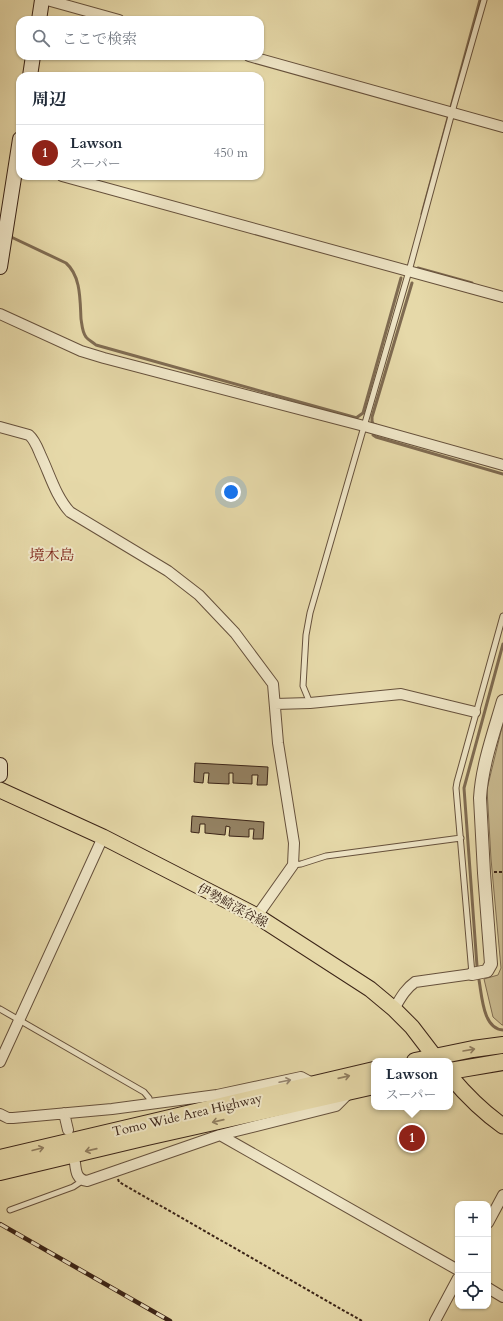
<!DOCTYPE html>
<html lang="ja">
<meta charset="utf-8">
<style>
body{margin:0;font-family:Cardo,"Noto Serif JP",serif;background:#f2f2f3;color:#1f2937}
.controls{position:absolute;right:12px;bottom:12px;display:grid;overflow:hidden;border-radius:8px;box-shadow:0 1px 3px #0004}
.controls button{width:36px;height:36px;display:grid;place-items:center;padding:0;border:0;border-bottom:1px solid #e0e1e3;background:#fff;color:#1f2937;font:20px sans-serif}
.you{position:absolute;left:231px;top:492px;width:14px;height:14px;margin:-10px;border:3px solid #fff;border-radius:50%;background:#1a73e8;box-shadow:0 0 0 6px #1a73e833}
.badge{display:grid;place-items:center;width:26px;height:26px;border-radius:50%;background:#8f2418;color:#fff;font-size:13px;font-weight:700}
.pin{position:absolute;translate:-50% -50%;border:2px solid #fff;box-shadow:0 1px 4px #0006}
.popup{position:absolute;left:371px;top:1058px;width:82px;height:52px;box-sizing:border-box;display:grid;place-content:center;border-radius:8px;background:#fff;filter:drop-shadow(0 1px 3px #0005);font-size:13px;white-space:nowrap;color:#747a83}
.popup b{font-size:15px;color:#1f2937}
.popup::after{content:'';position:absolute;left:50%;top:100%;margin-left:-8px;border:8px solid transparent;border-top-color:#fff}
.list{margin:0;padding:0;list-style:none}
h2{display:flex;justify-content:space-between;align-items:center;height:52px;margin:0;padding:0 16px;font-size:17px}
h2 small{font-size:13px;font-weight:400;color:#747a83}
.list li{display:grid;grid-template-columns:26px 1fr auto;gap:12px;align-items:center;box-sizing:border-box;height:56px;padding:0 16px;border-top:1px solid #e0e1e3}
.list b{display:block;font-size:15px;white-space:nowrap}
.list p{margin:0;font-size:13px;white-space:nowrap;color:#747a83}
.list em{font-size:13px;font-style:normal;color:#747a83}
.icon{flex:none;width:22px;height:22px;fill:none;stroke:currentColor;stroke-width:2;stroke-linecap:round;stroke-linejoin:round}
.map{position:relative;flex:none;width:503px;height:1321px;overflow:hidden}
.search{position:absolute;background:#fff;box-shadow:0 1px 3px #0004;left:16px;top:16px;width:248px;height:44px;display:flex;align-items:center;gap:10px;box-sizing:border-box;padding:0 14px;border-radius:12px;color:#747a83;font-size:15px}
.panel{position:absolute;background:#fff;box-shadow:0 1px 3px #0004;left:16px;top:72px;width:248px;height:108px;border-radius:12px}
.map>svg:first-child{display:block}
.green{fill:#c9ba90;stroke:#826f54}
.lines{fill:none;stroke-linecap:round;stroke-linejoin:round}
.stream{stroke:#7f6b51;stroke-width:3}
.building{fill:#948263;stroke:#3b2417}
.service-casing{stroke:#66513c;stroke-width:7}
.minor-casing{stroke:#66513c;stroke-width:12}
.tertiary-casing{stroke:#66513c;stroke-width:14}
.secondary-casing{stroke:#3b2417;stroke-width:16}
.primary-casing{stroke:#3b2417;stroke-width:17}
.trunk-casing{stroke:#3b2417;stroke-width:18}
.path{stroke:#3b2417;stroke-width:2;stroke-dasharray:3 2;stroke-linecap:butt}
.service{stroke:#efe6c7;stroke-width:5}
.minor{stroke:#efe6c7;stroke-width:10}
.tertiary{stroke:#efe6c7;stroke-width:12}
.secondary{stroke:#efe6c7;stroke-width:14}
.primary{stroke:#e6d9a9;stroke-width:15}
.trunk{stroke:#e6d9a9;stroke-width:16}
.rail-casing{stroke:#3b2417;stroke-width:4.5}
.rail{stroke:#efe6c7;stroke-width:3;stroke-dasharray:9;stroke-linecap:butt}
.oneway{stroke:#907e60}
.oneway2{stroke:#95856f}
.labels{text-anchor:middle;stroke-width:4;stroke-linejoin:round;paint-order:stroke}
.street-label{font-size:13px;fill:#3b2417;stroke:#efe6c7}
.quarter-label{font-size:15px;fill:#7a1f14;stroke:#efe6c7}
</style>
<div class="map">
<svg width="503" height="1321" viewBox="0 0 503 1321">
<rect width="100%" height="100%" fill="#e6d9a9"/>
<filter id="stains"><feTurbulence type="fractalNoise" baseFrequency=".005" numOctaves="4"/><feColorMatrix values="0 0 0 0 .2 0 0 0 0 .09 0 0 0 0 .02 0 0 0 .5 -.17"/></filter>
<radialGradient id="worn" r=".72"><stop offset=".6" stop-color="#630" stop-opacity="0"/><stop offset="1" stop-color="#630" stop-opacity=".3"/></radialGradient>
<path class="green" d="M503,723V1025H502L493,1017L484,979L498,975L501,968L491,859L487,789Z"/>
<g class="lines">
<path class="stream" d="M422,214L480,0
M9,236L66,263C81,276 80,300 81,319C82,324 82,332 86,337C88,340 93,342 96,345L357,418
M418,268L472,283
M356,418L363,413L401,278
M376,425L373,424L372,421V417L412,283
M373,435L376,437L503,474
M477,966L464,788L503,644
M479,980C482,996 483,1029 503,1030"/>
</g>
<path class="building" d="M195,763L268,767L267,785H257L258,775H252V784L233,783V773H229V784L208,783L209,773H204L203,783L194,782Z
M192,816L264,822L263,839H253L254,829H249V837L229,836L230,827L226,826L225,835L205,833V824H200L199,833L191,832Z"/>
<g class="lines">
<g class="service-casing">
<path id="service" d="M310,703L303,686L306,635L310,613L409,271L454,105L484,0
M293,865L301,864L326,856L461,838
M472,974L456,788L457,782L503,616
M0,1009L144,1092L149,1098L150,1104
M10,1210L73,1187L82,1181"/>
</g>
<g class="minor-casing">
<path id="minor" d="M47,0L119,20
M249,56L503,127
M62,176L503,297
M0,314L81,351L104,358L364,426L503,465
M0,427L29,435C35,440 38,449 41,456C50,475 56,497 70,512L168,571L199,595L235,633L273,684L278,743L294,843L293,865L257,916
M275,704L310,703L401,694L475,712
M394,1009C400,999 405,989 415,982L472,974
M0,1062L103,837
M64,1113L68,1130
M0,1114L8,1118H13L112,1109L217,1095L301,1077L314,1084
M220,1135L458,1270
M75,1163C76,1172 77,1180 87,1181L220,1135L336,1106L350,1092
M488,1223L503,1195
M488,1288L503,1297
M435,1321L458,1278"/>
</g>
<g class="tertiary-casing">
<path id="tertiary" d="M472,974L487,971L491,964L484,873L480,798C482,765 494,732 503,701"/>
</g>
<g class="secondary-casing">
<path id="secondary" d="M39,20L42,0
M30,76L33,56
M0,267L20,139
M0,765V775"/>
</g>
<g class="primary-casing">
<path id="primary" d="M0,790L103,837L257,916L370,989L394,1009L412,1027L438,1061
M450,1076C466,1095 483,1112 503,1126"/>
</g>
<g class="trunk-casing">
<path id="trunk" d="M415,1061L473,1049L503,1045
M450,1071L503,1062
M0,1158L374,1070
M0,1172L147,1137L374,1086"/>
</g>
<path class="path" d="M494,872H503
M118,1179L119,1182L362,1321"/>
<use href="#service" class="service"/>
<use href="#minor" class="minor"/>
<use href="#tertiary" class="tertiary"/>
<use href="#secondary" class="secondary"/>
<use href="#primary" class="primary"/>
<use href="#trunk" class="trunk"/>
<g class="rail-casing">
<path id="rail" d="M0,1224L170,1321"/>
</g>
<use href="#rail" class="rail"/>
</g>
<defs><path id="oneway-shaft" d="M-6 0H5M1.5-3L5.5 0L1.5 3" fill="none" stroke-width="1.6" stroke-linecap="round" stroke-linejoin="round"/></defs>
<g class="oneway">
<use href="#oneway-shaft" transform="translate(469 1050) rotate(-10)"/>
<use href="#oneway-shaft" transform="translate(344 1077) rotate(-13)"/>
<use href="#oneway-shaft" transform="translate(218 1121) rotate(167)"/>
<use href="#oneway-shaft" transform="translate(38 1149) rotate(-14)"/>
<use href="#oneway-shaft" transform="translate(91 1150) rotate(167)"/>
</g>
<use class="oneway2" href="#oneway-shaft" transform="translate(285 1081) rotate(-12)"/>
<g class="labels">
<g class="street-label">
<text transform="translate(233 905) rotate(28)" y="5">伊勢崎深谷線</text>
<text transform="translate(187 1114) rotate(-13)" y="5">Tomo Wide Area Highway</text>
</g>
<g class="quarter-label">
<text x="52" y="560">境木島</text>
</g>
</g>
<rect width="100%" height="100%" filter="url(#stains)"/>
<rect width="100%" height="100%" fill="url(#worn)"/>
</svg>
<div class="controls">
<button>+</button>
<button>−</button>
<button><svg class="icon" aria-label="locate" viewBox="0 0 24 24"><circle cx="12" cy="12" r="6"/><path d="M12 2v4M12 18v4M2 12h4M18 12h4"/></svg></button>
</div>
<div class="you"></div>
<div class="pin badge" style="left:412px;top:1138px">1</div>
<div class="popup"><b>Lawson</b>スーパー</div>
<div class="search"><svg class="icon" aria-label="search" viewBox="0 0 24 24"><circle cx="10" cy="10" r="6"/><path d="M15 15l6 6"/></svg>ここで検索</div>
<section class="panel">
<h2>周辺<small></small></h2>
<ul class="list">
<li><span class="badge">1</span><div><b>Lawson</b><p>スーパー</p></div><em>450 m</em></li>
</ul>
</section>
</div>
